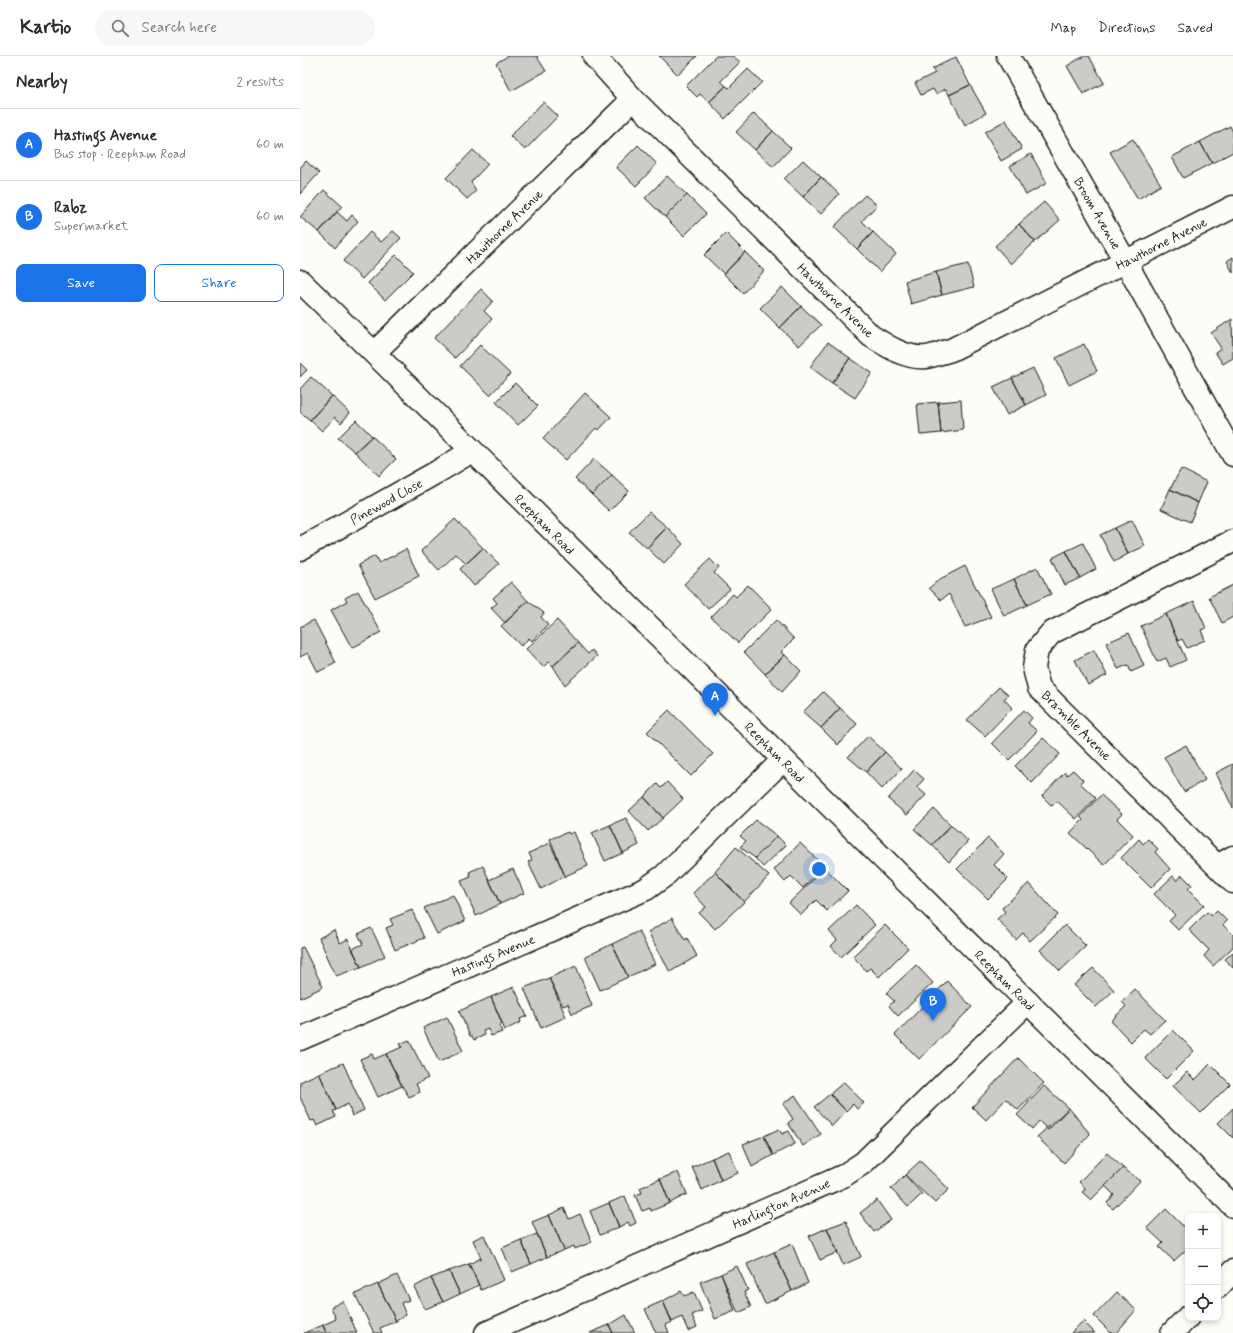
<!DOCTYPE html>
<meta charset="utf-8">
<style>
body{margin:0;font-family:Mynerve,sans-serif;background:#f7f7f7;color:#2b2b33}
.controls{position:absolute;right:12px;bottom:12px;display:grid;overflow:hidden;border-radius:8px;box-shadow:0 2px 6px #0003}
.controls button{width:36px;height:36px;display:grid;place-items:center;padding:0;border:0;border-bottom:1px solid #e1e1e2;background:#fff;color:#2b2b33;font:20px sans-serif}
.you{position:absolute;left:519px;top:813px;width:14px;height:14px;margin:-10px;border:3px solid #fff;border-radius:50%;background:#1a73e8;box-shadow:0 0 0 6px #1a73e833}
.badge{display:grid;place-items:center;width:26px;height:26px;border-radius:50%;background:#1a73e8;color:#fff;font-size:13px;font-weight:700}
.pin{position:absolute;translate:-50% -33px;filter:drop-shadow(0 1px 2px #0008)}
.pin::after{content:'';position:absolute;top:21px;width:14px;height:12px;background:inherit;clip-path:polygon(0 0,100% 0,50% 100%)}
.list{margin:0;padding:0;list-style:none}
h2{display:flex;justify-content:space-between;align-items:center;height:52px;margin:0;padding:0 16px;font-size:17px}
h2 small{font-size:13px;font-weight:400;color:#7c7c81}
.list li{display:grid;grid-template-columns:26px 1fr auto;gap:12px;align-items:center;box-sizing:border-box;height:72px;padding:0 16px;border-top:1px solid #e1e1e2}
.list b{display:block;font-size:15px;white-space:nowrap}
.list p{margin:0;font-size:13px;white-space:nowrap;color:#7c7c81}
.list em{font-size:13px;font-style:normal;color:#7c7c81}
.actions{display:flex;gap:8px;padding:12px 16px}
.actions a{flex:1;padding:9px 0;border:1px solid #1a73e8;border-radius:8px;text-align:center;font-size:14px;color:#1a73e8}
.actions .main{background:#1a73e8;color:#fff}
.icon{flex:none;width:22px;height:22px;fill:none;stroke:currentColor;stroke-width:2;stroke-linecap:round;stroke-linejoin:round}
.map{position:relative;flex:none;width:933px;height:1277px;overflow:hidden}
header{display:flex;align-items:center;gap:24px;box-sizing:border-box;height:56px;padding:0 20px;background:#fff;border-bottom:1px solid #e1e1e2}
header strong{font-size:19px}
nav{display:flex;gap:22px;margin-inline-start:auto;font-size:14px}
.search{width:280px;height:36px;background:#f7f7f7;display:flex;align-items:center;gap:10px;box-sizing:border-box;padding:0 14px;border-radius:22px;color:#7c7c81;font-size:15px}
main{display:flex}
aside{flex:1;background:#fff}
.map>svg:first-child{display:block}
.building{fill:#cccbc8;stroke:#1c1c1c}
.lines{fill:none;stroke-linecap:round;stroke-linejoin:round}
.minor-casing{stroke:#1c1c1c;stroke-width:25}
.tertiary-casing{stroke:#1c1c1c;stroke-width:25}
.minor{stroke:#fdfcf7;stroke-width:22}
.tertiary{stroke:#fdfcf7;stroke-width:22}
.labels{text-anchor:middle;stroke-width:3.5;stroke-linejoin:round;paint-order:stroke}
.street-label{font-size:13px;fill:#1c1c1c;stroke:#fdfcf7}
</style>
<header>
<strong>Kartio</strong>
<div class="search"><svg class="icon" aria-label="search" viewBox="0 0 24 24"><circle cx="10" cy="10" r="6"/><path d="M15 15l6 6"/></svg>Search here</div>
<nav><a>Map</a><a>Directions</a><a>Saved</a></nav>
</header>
<main>
<aside>
<h2>Nearby<small>2 results</small></h2>
<ul class="list">
<li><span class="badge">A</span><div><b>Hastings Avenue</b><p>Bus stop · Reepham Road</p></div><em>60 m</em></li>
<li><span class="badge">B</span><div><b>Rabz</b><p>Supermarket</p></div><em>60 m</em></li>
</ul>
<div class="actions"><a class="main">Save</a><a>Share</a></div>
</aside>
<div class="map">
<svg width="933" height="1277" viewBox="0 0 933 1277">
<rect width="100%" height="100%" fill="#fdfcf7"/>
<filter id="ink" filterUnits="userSpaceOnUse"><feTurbulence type="fractalNoise" baseFrequency=".025" numOctaves="2"/><feDisplacementMap in="SourceGraphic" scale="8" xChannelSelector="R" yChannelSelector="G"/><feConvolveMatrix kernelMatrix="1 2 1 2 8 2 1 2 1" color-interpolation-filters="sRGB"/></filter>
<g filter="url(#ink)">
<path class="building" d="M208,0H238L237,1L246,15L211,35L196,7Z
M359,0H397L378,19Z
M416,0H433L440,6L421,25L426,30L409,46L400,38L397,41L386,30Z
M784,0H789L804,27L783,38L767,10Z
M656,1L670,29L649,39L646,33L636,38L633,33L621,39L615,27L635,17L632,13Z
M448,13L462,26L425,63L409,46L426,30L429,32Z
M670,29L686,57L665,69L649,39Z
M243,46L258,60L225,94L210,80Z
M454,57L473,75L455,94L436,76Z
M706,64L722,93L701,105L685,76Z
M930,70L933,76V96L912,107L900,86Z
M473,75L491,92L473,111L455,94Z
M833,83L861,129L838,143L810,96Z
M900,86L912,107L883,122L872,101Z
M338,89L357,108L336,130L316,111Z
M173,94L188,108L171,126L176,135L167,143L146,122Z
M731,98L747,127L726,139L710,110Z
M503,104L521,121L503,141L484,123Z
M6,105L19,117L0,138V112Z
M367,120L387,139L365,161L345,142Z
M521,121L539,138L521,158L503,141Z
M24,134L42,150L19,176L0,161Z
M387,139L406,158L384,180L365,161Z
M565,139L577,149L562,165L573,176L557,193L534,171Z
M744,146L760,164L735,186L719,168Z
M37,156L47,165L52,159L58,165L35,192L19,176Z
M719,168L735,186L711,208L695,190Z
M93,175L101,182L62,223L43,205L70,176L81,186Z
M573,176L596,198L580,216L557,193Z
M426,177L445,196L424,218L404,199Z
M445,196L464,215L443,237L424,218Z
M96,199L113,216L85,244L68,227Z
M933,201V217L927,205Z
M668,208L674,231L642,239L636,216Z
M636,216L642,239L611,248L605,225Z
M482,231L501,250L480,272L460,252Z
M181,233L193,245L184,255L192,263L155,302L134,282Z
M501,250L521,269L499,290L480,272Z
M932,263L933,302L923,308L915,296L921,292L911,277Z
M528,286L550,302L532,327L510,311Z
M784,288L797,315L769,329L756,302Z
M180,289L210,318L190,339L160,310Z
M550,302L572,317L555,342L532,327Z
M0,307L7,314L0,321Z
M733,312L746,339L726,349L712,322Z
M11,321L32,340L10,364L0,356V333Z
M712,322L726,349L707,359L693,331Z
M215,327L238,350L218,369L196,346Z
M285,337L311,361L299,374L296,372L266,404L243,383Z
M32,340L50,357L41,367L35,361L22,375L10,364Z
M661,344L663,374L641,377L638,346Z
M638,346L641,377L620,379L617,348Z
M56,364L72,380L55,396L38,382Z
M72,380L96,403L79,420L55,396Z
M294,403L312,419L292,439L275,423Z
M881,413L907,426L898,447L870,433Z
M312,419L329,435L309,455L292,439Z
M870,433L898,447L890,466L861,453Z
M349,456L367,471L347,492L329,476Z
M155,463L183,492L166,508L156,498L139,514L121,495Z
M832,464L845,490L828,498L815,472Z
M367,471L383,488L364,508L347,492Z
M815,472L828,498L814,506L800,479Z
M783,487L796,513L780,522L766,495Z
M183,492L199,508L174,530L160,513Z
M106,493L119,520L75,542L58,509L75,500L79,507Z
M766,495L780,522L765,529L752,502Z
M410,503L419,512L414,517L430,533L408,553L384,528Z
M665,510L691,561L665,571L649,538L641,544L629,532L640,523Z
M737,511L751,538L727,549L714,523Z
M714,523L727,549L704,560L691,533Z
M211,526L228,545L205,567L191,552L197,547L193,542Z
M448,529L472,553L438,587L411,561L433,538L436,541Z
M933,529V561L922,567L909,541Z
M58,535L81,576L52,592L31,554L47,545L45,542Z
M228,545L244,557L241,561L248,569L232,585L229,582L221,590L201,570Z
M894,545L906,572L901,574L905,584L887,592L882,583L878,585L866,558Z
M866,558L886,604L870,611L866,602L857,606L841,570Z
M14,564L36,607L18,616L8,597L0,601V571Z
M257,564L278,587L253,610L249,606L243,611L226,593Z
M476,564L494,583L481,596L485,599L465,618L444,596Z
M829,577L844,610L831,616L828,609L818,613L806,587Z
M278,587L288,598L292,594L297,600L265,629L253,610Z
M794,594L807,619L788,629L775,604Z
M485,599L501,615L482,636L465,618Z
M699,631L708,639L704,643L712,652L685,680L667,664Z
M523,636L540,652L521,672L503,656Z
M540,652L557,668L538,689L521,672Z
M369,654L413,698L391,720L347,676Z
M724,654L732,662L728,667L737,675L709,704L692,687Z
M568,680L585,696L566,716L548,701Z
M743,682L760,698L732,727L715,710Z
M886,689L905,724L884,736L864,701Z
M585,696L602,713L582,733L566,716Z
M933,708V752L916,717Z
M614,714L624,723L617,731L626,739L607,759L588,743Z
M773,714L783,724L780,727L796,742L776,763L757,745L752,750L742,740L765,716L767,719Z
M367,726L383,743L363,762L344,741L357,728L361,732Z
M801,739L822,758L817,763L833,779L804,809L770,777L783,764L780,761Z
M344,741L363,762L348,775L329,755Z
M634,753L651,769L632,789L614,773Z
M326,762L339,789L323,797L310,769Z
M456,764L477,780L455,802L440,791L446,785L440,780Z
M310,769L323,797L305,805L292,777Z
M651,769L668,785L649,806L632,789Z
M268,776L269,778L274,776L288,810L265,820L250,783Z
M477,780L486,789L463,811L455,802Z
M688,782L704,798L694,809L708,823L688,843L657,813Z
M839,783L843,788L848,783L858,793L855,796L870,813L851,832L821,802Z
M250,787L265,820L241,833L228,806L232,804L229,797Z
M500,787L524,810L503,832L491,820L485,826L474,814Z
M436,791L469,820L444,846L415,816Z
M183,810L200,848L176,860L161,825L171,821L169,816Z
M525,812L548,835L527,855L516,844L501,859L489,847Z
M213,813L224,837L200,848L189,824Z
M415,816L444,846L415,873L399,857L406,851L393,837Z
M882,819L892,829L888,833L904,849L878,874L869,865L875,859L854,838L873,820L877,825Z
M729,827L758,859L730,885L723,877L716,884L697,863L705,856L702,852Z
M153,839L165,865L137,878L124,852Z
M556,849L575,869L541,901L531,890L537,884L529,875Z
M112,854L124,882L95,894L86,872L93,869L90,863Z
M917,855L927,865L923,869L933,879V891L913,910L904,900L909,894L889,874L907,856L912,860Z
M372,862L385,884L387,882L397,900L370,916L348,876Z
M585,869L608,892L579,921L570,912L566,915L553,900Z
M765,869L786,890L760,915L740,894Z
M71,872L85,900L61,911L52,893L63,888L58,878Z
M34,874L40,887L48,883L61,911L36,920L19,882Z
M339,875L355,908L328,921L312,888Z
M312,888L328,921L300,934L285,901Z
M3,891L23,931L0,942V892Z
M933,896V912L925,903Z
M616,909L633,927L598,960L589,950L594,945L586,937Z
M276,910L292,950L272,958L268,948L263,950L249,922Z
M793,912L814,934L796,951L774,929Z
M249,922L266,961L241,972L224,932Z
M647,925L672,951L619,1003L595,979Z
M214,931L227,960L220,963L221,966L205,974L191,941Z
M835,933L865,964L850,978L844,973L831,986L811,965L826,950L822,946Z
M191,941L202,967L199,969L202,976L191,980L188,973L183,975L185,979L174,984L172,980H170L159,955Z
M147,961L163,995L139,1006L123,972Z
M873,974L894,995L866,1023L845,1002Z
M109,984L128,1022L116,1028L120,1036L109,1041L102,1030L86,998L102,991L100,988Z
M72,998L74,1003L86,998L102,1030L78,1041L60,1003Z
M718,1002L744,1027L718,1054L706,1043L686,1064L672,1051Z
M43,1007L64,1054L52,1060L48,1048L36,1054L19,1017Z
M910,1008L930,1028L901,1057L873,1030L887,1016L895,1024Z
M19,1017L36,1054L33,1055L36,1061L17,1070L14,1064L11,1065L0,1041V1026Z
M544,1026L564,1047L557,1053L553,1048L546,1055L530,1038Z
M744,1030L769,1052L748,1074L739,1065L732,1073L717,1059Z
M530,1038L546,1055L532,1070L514,1051Z
M495,1039L521,1078L503,1090L488,1067L493,1063L483,1048Z
M769,1052L790,1078L764,1107L737,1081Z
M933,1052V1082L918,1067Z
M479,1073L482,1078L489,1075L495,1088L473,1099L464,1080Z
M464,1080L473,1099L452,1111L443,1088Z
M429,1095L438,1117L421,1124L412,1102Z
M807,1097L823,1112L791,1144L782,1136L786,1133L779,1126Z
M412,1102L421,1124L402,1134L392,1111Z
M620,1105L649,1133L635,1147L605,1119Z
M823,1112L840,1125L813,1153L807,1147L814,1139L805,1130Z
M378,1116L387,1138L370,1147L360,1123Z
M605,1119L622,1138L608,1151L591,1133Z
M360,1123L370,1147L351,1155L350,1152L342,1155L335,1139L342,1137L340,1132Z
M325,1140L336,1167L330,1170L328,1166L319,1171L309,1147Z
M577,1144L591,1164L574,1176L560,1157Z
M309,1147L319,1171L300,1179L290,1155Z
M264,1152L269,1163L280,1158L292,1186L275,1193L274,1190L264,1194L249,1159Z
M866,1153L888,1175V1192L874,1205L859,1191L863,1187L847,1172Z
M249,1159L264,1194L247,1201L232,1166Z
M546,1165L561,1201L543,1209L527,1172Z
M527,1172L538,1196L520,1204L509,1180Z
M237,1178L247,1201L231,1208L221,1184Z
M184,1179L204,1224L181,1234L169,1208L181,1202L173,1184Z
M221,1184L231,1208L212,1216L202,1192Z
M492,1188L508,1227L492,1235L474,1196Z
M474,1196L492,1235L465,1248L447,1208Z
M169,1208L179,1229L160,1238L149,1215Z
M437,1210L448,1234L444,1236L451,1251L438,1257L421,1218Z
M149,1215L160,1238L143,1246L131,1222Z
M421,1218L435,1255L415,1263L400,1226Z
M97,1219L109,1244L101,1247L106,1259L96,1265L78,1228Z
M131,1222L143,1246L125,1253L114,1231Z
M78,1228L96,1265L80,1272L82,1277H74L55,1238Z
M381,1235L384,1240L394,1236L402,1255L392,1259L397,1271L388,1275L382,1261L372,1266L363,1245Z
M817,1236L836,1254L816,1277H811L794,1260Z
M43,1245L57,1277H26L23,1269L36,1263L31,1251Z
M363,1245L372,1266L366,1269L369,1277H356L345,1253Z
M326,1259L335,1277H313L309,1269Z
M783,1265L795,1277H771Z
M23,1269L26,1277H4Z
M309,1269L313,1277H290Z"/>
<g class="lines">
<g class="minor-casing">
<path id="minor" d="M294,0L333,43L571,280C587,290 606,303 626,301C634,300 643,296 651,294L933,151
M708,0L825,205L933,399
M74,297L333,43
M933,485L751,577L737,594L734,612L739,632L933,826
M0,493L137,416L172,395
M917,810L933,801
M0,983L346,833L364,820L483,704
M918,1231L933,1215
M186,1277L543,1120L563,1107L728,946
M872,1277L888,1261"/>
</g>
<g class="tertiary-casing">
<path id="tertiary" d="M0,225L74,297L933,1150"/>
</g>
<use href="#minor" class="minor"/>
<use href="#tertiary" class="tertiary"/>
</g>
</g>
<g class="labels">
<g class="street-label">
<text transform="translate(798 157) rotate(60)" y="5">Broom Avenue</text>
<text transform="translate(204 170) rotate(-44)" y="5">Hawthorne Avenue</text>
<text transform="translate(861 187) rotate(-27)" y="5">Hawthorne Avenue</text>
<text transform="translate(536 244) rotate(44)" y="5">Hawthorne Avenue</text>
<text transform="translate(86 445) rotate(-29)" y="5">Pinewood Close</text>
<text transform="translate(245 468) rotate(45)" y="5">Reepham Road</text>
<text transform="translate(777 669) rotate(45)" y="5">Bramble Avenue</text>
<text transform="translate(475 696) rotate(45)" y="5">Reepham Road</text>
<text transform="translate(193 899) rotate(-23)" y="5">Hastings Avenue</text>
<text transform="translate(705 924) rotate(45)" y="5">Reepham Road</text>
<text transform="translate(481 1147) rotate(-24)" y="5">Harlington Avenue</text>
</g>
</g>
</svg>
<div class="controls">
<button>+</button>
<button>−</button>
<button><svg class="icon" aria-label="locate" viewBox="0 0 24 24"><circle cx="12" cy="12" r="6"/><path d="M12 2v4M12 18v4M2 12h4M18 12h4"/></svg></button>
</div>
<div class="you"></div>
<div class="pin badge" style="left:415px;top:660px">A</div>
<div class="pin badge" style="left:633px;top:965px">B</div>
</div>
</main>
